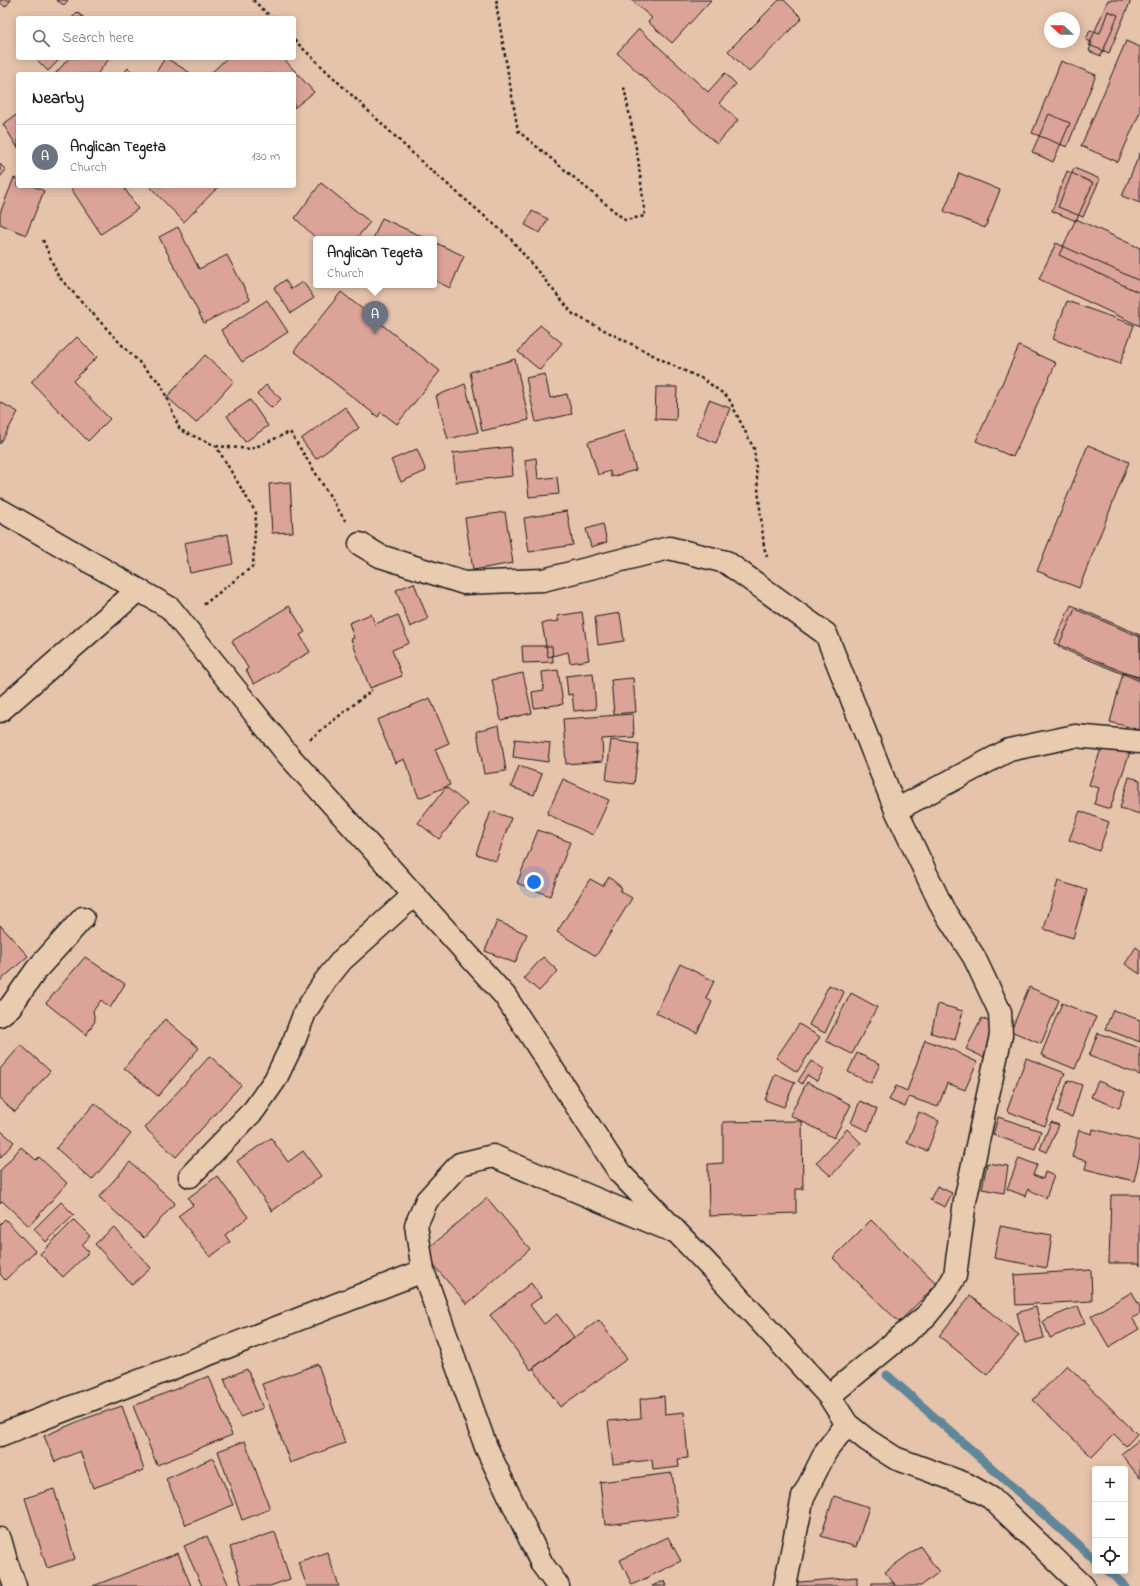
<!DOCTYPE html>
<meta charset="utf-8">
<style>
body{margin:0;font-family:"Indie Flower",sans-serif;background:#f2f2f2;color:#202124}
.controls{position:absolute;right:12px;bottom:12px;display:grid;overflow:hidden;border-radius:4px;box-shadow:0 2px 10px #0003}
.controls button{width:36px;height:36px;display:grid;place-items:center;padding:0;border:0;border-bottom:1px solid #e0e0e0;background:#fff;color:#202124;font:20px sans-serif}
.compass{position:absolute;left:1044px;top:12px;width:36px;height:36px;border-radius:50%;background:#fff;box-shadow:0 2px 10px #0003;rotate:291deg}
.you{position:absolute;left:534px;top:882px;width:14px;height:14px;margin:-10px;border:3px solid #fff;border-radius:50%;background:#1a73e8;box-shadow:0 0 0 6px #1a73e833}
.badge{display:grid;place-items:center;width:26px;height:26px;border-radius:50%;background:#d1495b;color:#fff;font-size:13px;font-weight:700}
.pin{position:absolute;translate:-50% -33px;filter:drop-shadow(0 1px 2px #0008)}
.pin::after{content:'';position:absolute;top:21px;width:14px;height:12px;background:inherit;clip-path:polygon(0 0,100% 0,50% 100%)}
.popup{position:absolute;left:313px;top:236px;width:124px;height:52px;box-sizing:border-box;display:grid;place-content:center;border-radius:4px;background:#fff;filter:drop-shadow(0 1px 3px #0005);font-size:13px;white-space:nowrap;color:#757577}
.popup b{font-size:15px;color:#202124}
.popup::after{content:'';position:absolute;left:50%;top:100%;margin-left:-8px;border:8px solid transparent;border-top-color:#fff}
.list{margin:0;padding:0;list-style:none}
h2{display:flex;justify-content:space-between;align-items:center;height:52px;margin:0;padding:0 16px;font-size:17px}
h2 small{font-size:13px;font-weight:400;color:#757577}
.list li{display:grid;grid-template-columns:26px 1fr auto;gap:12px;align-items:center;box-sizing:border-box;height:64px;padding:0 16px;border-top:1px solid #e0e0e0}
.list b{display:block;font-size:15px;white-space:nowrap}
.list p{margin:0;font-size:13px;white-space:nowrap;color:#757577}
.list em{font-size:13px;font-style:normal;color:#757577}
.icon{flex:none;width:22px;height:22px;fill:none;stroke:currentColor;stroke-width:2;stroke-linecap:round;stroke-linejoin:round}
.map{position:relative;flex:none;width:1140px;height:1586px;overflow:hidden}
.search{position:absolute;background:#fff;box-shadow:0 2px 10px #0003;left:16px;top:16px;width:280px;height:44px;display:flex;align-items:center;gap:10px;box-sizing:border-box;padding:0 14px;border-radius:4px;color:#757577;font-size:15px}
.panel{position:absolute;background:#fff;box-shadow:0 2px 10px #0003;left:16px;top:72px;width:280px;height:116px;border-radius:4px}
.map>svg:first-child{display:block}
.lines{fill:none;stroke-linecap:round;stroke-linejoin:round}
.stream{stroke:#60869a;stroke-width:9}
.building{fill:#dca398;stroke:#1c1c1c}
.minor-casing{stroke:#1c1c1c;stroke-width:25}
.path{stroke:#1c1c1c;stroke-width:2.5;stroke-dasharray:3 3;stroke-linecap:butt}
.minor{stroke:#e9cbb0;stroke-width:22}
</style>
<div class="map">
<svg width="1140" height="1586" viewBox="0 0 1140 1586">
<rect width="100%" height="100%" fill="#e6c3ab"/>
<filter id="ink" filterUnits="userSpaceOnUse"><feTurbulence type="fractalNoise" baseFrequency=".025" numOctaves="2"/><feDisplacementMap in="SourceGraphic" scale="8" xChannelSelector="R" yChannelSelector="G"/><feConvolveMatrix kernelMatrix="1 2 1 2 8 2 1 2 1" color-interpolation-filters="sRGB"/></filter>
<g filter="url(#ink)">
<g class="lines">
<path class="stream" d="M887,1375L1095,1560
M1108,1571L1125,1586"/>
</g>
<path class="building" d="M0,0H11L5,7L0,2Z
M56,0H68L64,5Z
M631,0H711L672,43L648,22L652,18Z
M779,0H784L802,18L749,72L728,51Z
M1108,0H1131L1109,53L1089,45Z
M1108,11L1118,15L1101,56L1089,51L1092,42L1086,40L1090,30L1100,33Z
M77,12L84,18H72Z
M639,29L708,92L725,73L736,84L719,103L738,120L717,144L617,53Z
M1126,41L1140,47V112L1118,162L1081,146Z
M35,58H55L58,61L48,71Z
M69,58H110L97,74H55Z
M165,58H166L192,74H155Z
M227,58H283L314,92L294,108V74H210Z
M1061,61L1096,75L1067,147L1032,133Z
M128,68L134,74H123Z
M18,114V148L3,124Z
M1049,114L1070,123L1053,162L1032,152Z
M1140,153V203L1122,196Z
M0,164L6,170L0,177Z
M1074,168L1100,179L1083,217L1058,207Z
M1067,171L1093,183L1076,221L1052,211Z
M959,173L1000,190L985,228L944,211Z
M14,178L18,180V186H33L44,191L26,235L0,224V213Z
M321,183L370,222L356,239H317L295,218Z
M71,186H123L138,209L101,234L70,187Z
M149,186H219L184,222Z
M532,211L548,219L540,233L525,225Z
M382,218L427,239H373Z
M1076,219L1140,248V293L1059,255Z
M178,227L199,269L227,255L250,299L204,323L159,237Z
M434,242L464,256L450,288L434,280Z
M1056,243L1140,281V326L1039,279Z
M285,280L291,289L303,282L314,298L291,313L274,288Z
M341,292L440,371L397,424L381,412L378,417L294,351Z
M267,300L288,332L242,362L221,330Z
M1067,301L1134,325L1120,364L1053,339Z
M540,325L562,343L540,370L518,352Z
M77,337L97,357L73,381L110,419L88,441L31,382Z
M1019,346L1056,363L1013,457L976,441Z
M205,355L234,381L196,423L167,397Z
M515,359L529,420L482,431L470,372Z
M545,374L550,398L567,394L572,414L536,422L526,378Z
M465,384L478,432L448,439L436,396Z
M266,385L281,399L272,408L257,394Z
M656,387H677L676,420L655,419Z
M250,400L268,426L245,442L227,416Z
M709,400L730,408L716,443L696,435Z
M0,402L18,412L0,444Z
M345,407L359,428L316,459L301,439Z
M624,431L636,470L611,477L610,471L598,475L588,442Z
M1088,445L1129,462L1079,588L1037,571Z
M511,447L513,476L456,482L453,453Z
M417,449L426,471L401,482L391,460Z
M536,458L538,479L557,477L559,494L529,497L525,460Z
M290,482L293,532L272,533L269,484Z
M567,511L573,545L529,552L524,518Z
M505,512L513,563L473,570L465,518Z
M603,524L607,542L591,547L586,529Z
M228,534L233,564L190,573L184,543Z
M414,583L428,619L410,627L396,590Z
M1071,605L1140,635V679L1054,643Z
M289,606L305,632L300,635L310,652L254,684L246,670L248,668L232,641Z
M1075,609L1140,637V681L1058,647Z
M582,612L589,660L570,663L568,652L548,657L542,623L559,621L557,616Z
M620,613L624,641L598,645L595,617Z
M371,614L375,624L398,615L409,643L392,650L402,676L370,688L351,639L354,638L349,623Z
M522,646H552L553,662L523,663Z
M558,670L563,704L534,708L532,692L544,690L542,672Z
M523,673L532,713L501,720L492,680Z
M593,673L596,709L574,711L572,694L568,695L566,676Z
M1123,673L1140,677V730L1110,722Z
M633,678L636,712L614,714L611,680Z
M430,698L449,743L435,749L450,785L419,798L404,759L395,763L377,720Z
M633,714L634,737L602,739L603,761L566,764L563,719Z
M499,725L506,771L484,774L477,731Z
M515,739L550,743L548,762L513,757Z
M611,740L639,744L634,784L606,780Z
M1103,743L1130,752L1110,809L1094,804L1099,788L1089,785Z
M519,766L542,774L534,795L511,787Z
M1129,777L1140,780V814L1120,808Z
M563,779L609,800L593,835L547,814Z
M446,787L467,804L439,839L418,823Z
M491,811L511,818L496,861L476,854Z
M1080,811L1109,822L1099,851L1069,840Z
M538,830L570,842L550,896L517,883Z
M609,877L622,888L620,891L632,898L596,956L557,932L590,879L603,886Z
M1058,881L1087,890L1073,938L1044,929Z
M497,921L527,934L515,963L485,951Z
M0,925L28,956L0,981Z
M1136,947L1140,950V974L1125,964Z
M85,957L125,984L110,1008L101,1000L93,1011L95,1021L86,1035L46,1003Z
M543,957L558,971L539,991L524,978Z
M680,964L714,981L706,998L712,1002L697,1033L656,1013Z
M829,985L844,992L825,1033L809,1025Z
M1029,987L1059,1000L1041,1044L1011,1031Z
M851,993L877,1007L852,1054L826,1041Z
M1062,1003L1096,1017L1075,1069L1041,1055Z
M938,1004L963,1011L955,1040L931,1033Z
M1113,1010L1140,1020V1042L1105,1029Z
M982,1018L999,1027L983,1057L966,1049Z
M165,1019L199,1048L158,1096L124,1068Z
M799,1024L820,1037L797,1072L776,1058Z
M1098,1033L1140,1048V1075L1089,1056Z
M925,1040L958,1052V1053L977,1062L965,1090L947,1083L938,1107L909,1097L905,1107L889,1100L896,1086L907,1091Z
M21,1045L50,1071L15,1112L0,1099V1069Z
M857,1053L880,1064L871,1083L848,1072Z
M210,1056L241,1085L176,1157L145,1128Z
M1026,1058L1065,1073L1045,1126L1007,1111Z
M811,1061L824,1069L817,1081L807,1075L802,1084L798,1081Z
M775,1074L795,1082L784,1107L765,1100Z
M1068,1080L1082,1085L1072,1117L1057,1112Z
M1098,1081L1125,1092L1119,1108L1091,1097Z
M807,1082L851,1105L834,1138L790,1115Z
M860,1101L877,1109L868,1131L851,1123Z
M95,1103L131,1134L92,1180L56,1148Z
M919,1112L939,1121L927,1151L907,1143Z
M998,1117L1041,1131L1035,1149L993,1135Z
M802,1121L803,1189H796V1213L709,1216L708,1164L723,1163V1122Z
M1051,1122L1059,1125L1047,1152L1040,1149Z
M847,1129L861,1143L831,1176L816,1163Z
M1093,1129L1140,1141V1155L1134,1181L1085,1169L1087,1161L1072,1157L1079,1130L1092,1134Z
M0,1130L14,1142L0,1158Z
M271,1138L288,1162L303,1151L321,1176L272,1211L237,1161Z
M21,1147L36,1160L39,1157L67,1183L29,1226L2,1201L0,1203V1171Z
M1019,1158L1037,1165L1033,1175L1043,1179L1045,1172L1054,1176L1046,1198L1028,1189L1025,1196L1007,1189Z
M130,1162L175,1203L144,1238L99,1197Z
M987,1163L1008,1166L1004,1193L982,1189Z
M217,1176L248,1217L225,1235L230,1242L210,1257L178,1216L193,1205L188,1198Z
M937,1186L952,1193L945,1207L930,1200Z
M1111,1195H1140V1266L1139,1263H1109Z
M487,1198L530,1249L467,1304L423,1253Z
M61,1202L74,1215L46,1242L34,1229Z
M5,1219L35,1251L5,1280L0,1274V1224Z
M74,1220L90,1236L82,1245L89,1252L63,1277L40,1254Z
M871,1220L937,1284L899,1322L833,1258Z
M1000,1226L1052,1235L1047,1268L994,1258Z
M114,1227L151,1268L132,1285L95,1244Z
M1091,1270L1092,1301L1016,1305L1014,1275Z
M531,1283L541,1297L530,1305L544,1324L557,1314L574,1337L531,1370L490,1315Z
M1132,1292L1140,1307V1314L1132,1318L1139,1329L1109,1347L1091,1316Z
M970,1296L1019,1335L987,1375L939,1336Z
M1078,1306L1085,1323L1050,1338L1043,1321Z
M1036,1307L1044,1338L1025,1343L1017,1313Z
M599,1320L627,1359L560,1407L533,1368Z
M318,1364L345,1443L290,1463L262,1384Z
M1067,1365L1137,1434L1126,1446L1114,1434L1092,1457L1033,1400Z
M247,1369L263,1408L240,1417L224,1379Z
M209,1376L232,1435L157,1465L133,1406Z
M664,1396L665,1414L684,1412L688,1458L678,1459L679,1467L653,1470L652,1460L613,1464L608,1421L641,1418L640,1399Z
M122,1406L144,1470L93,1488L80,1451L55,1462L44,1436L84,1419Z
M1140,1439V1478L1121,1454Z
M245,1441L270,1509L242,1520L218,1451Z
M213,1458L233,1505L186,1525L166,1479Z
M672,1473L678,1516L605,1525L600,1482Z
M54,1489L75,1559L47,1568L25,1498Z
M834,1496L869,1507L856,1547L821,1536Z
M275,1532L290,1579L270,1586H242L230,1547Z
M207,1536L229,1586H202L184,1546Z
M668,1537L681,1561L632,1585L620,1560Z
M920,1546L939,1572L921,1586H896L885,1572Z
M327,1552L339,1586H307L298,1562Z
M178,1553L191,1586H93Z
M857,1577V1586H790V1583Z
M665,1580L667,1586H652Z
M872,1583H894V1586H872Z"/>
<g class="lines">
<g class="minor-casing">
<path id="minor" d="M0,510L170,608L289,756L505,996L620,1173L717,1274L829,1396L847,1424L867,1440L895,1458L966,1484L991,1498L1083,1586
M360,544L380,556L464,583L543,580L669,548L726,562L826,634L896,810L943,909L974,957L1000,1012L1001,1035L965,1201L955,1276L944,1294L926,1316L829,1396
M0,711L138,590
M896,810L1009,750L1075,736L1140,742
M0,1015L10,1007L37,969L83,918
M190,1176L254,1110L275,1080L294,1041L305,1012L325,981L342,960L414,895
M423,1271L416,1225L427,1200L460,1164L493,1156L670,1230
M0,1435L423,1271L486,1447L542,1564L558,1586
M0,1539L6,1561L15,1586
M785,1586L803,1497L826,1451L847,1424"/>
</g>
<path class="path" d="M253,0L272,18
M497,0L496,3L518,131L625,220L645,216L638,158L624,87
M294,40L424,164L510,238L573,314L678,368L703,379L728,397L754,449L764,547L767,557
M43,240L58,276L119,342L161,384L180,430L216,446L256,513L253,566L202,606
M216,446L251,449L290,432L346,522
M310,739L372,690"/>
<use href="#minor" class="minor"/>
</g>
</g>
</svg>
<div class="controls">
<button>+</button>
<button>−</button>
<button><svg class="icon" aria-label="locate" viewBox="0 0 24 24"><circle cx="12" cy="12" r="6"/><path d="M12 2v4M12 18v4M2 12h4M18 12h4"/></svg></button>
</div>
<svg class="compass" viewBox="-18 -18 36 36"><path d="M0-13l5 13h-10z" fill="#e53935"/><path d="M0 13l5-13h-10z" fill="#757577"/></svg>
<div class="you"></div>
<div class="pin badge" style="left:375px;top:334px;background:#6b7280">A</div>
<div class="popup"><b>Anglican Tegeta</b>Church</div>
<div class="search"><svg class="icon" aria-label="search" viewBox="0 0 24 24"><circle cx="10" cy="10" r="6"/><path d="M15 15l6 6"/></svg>Search here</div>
<section class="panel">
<h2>Nearby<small></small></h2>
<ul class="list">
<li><span class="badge" style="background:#6b7280">A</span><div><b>Anglican Tegeta</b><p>Church</p></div><em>130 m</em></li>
</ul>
</section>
</div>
